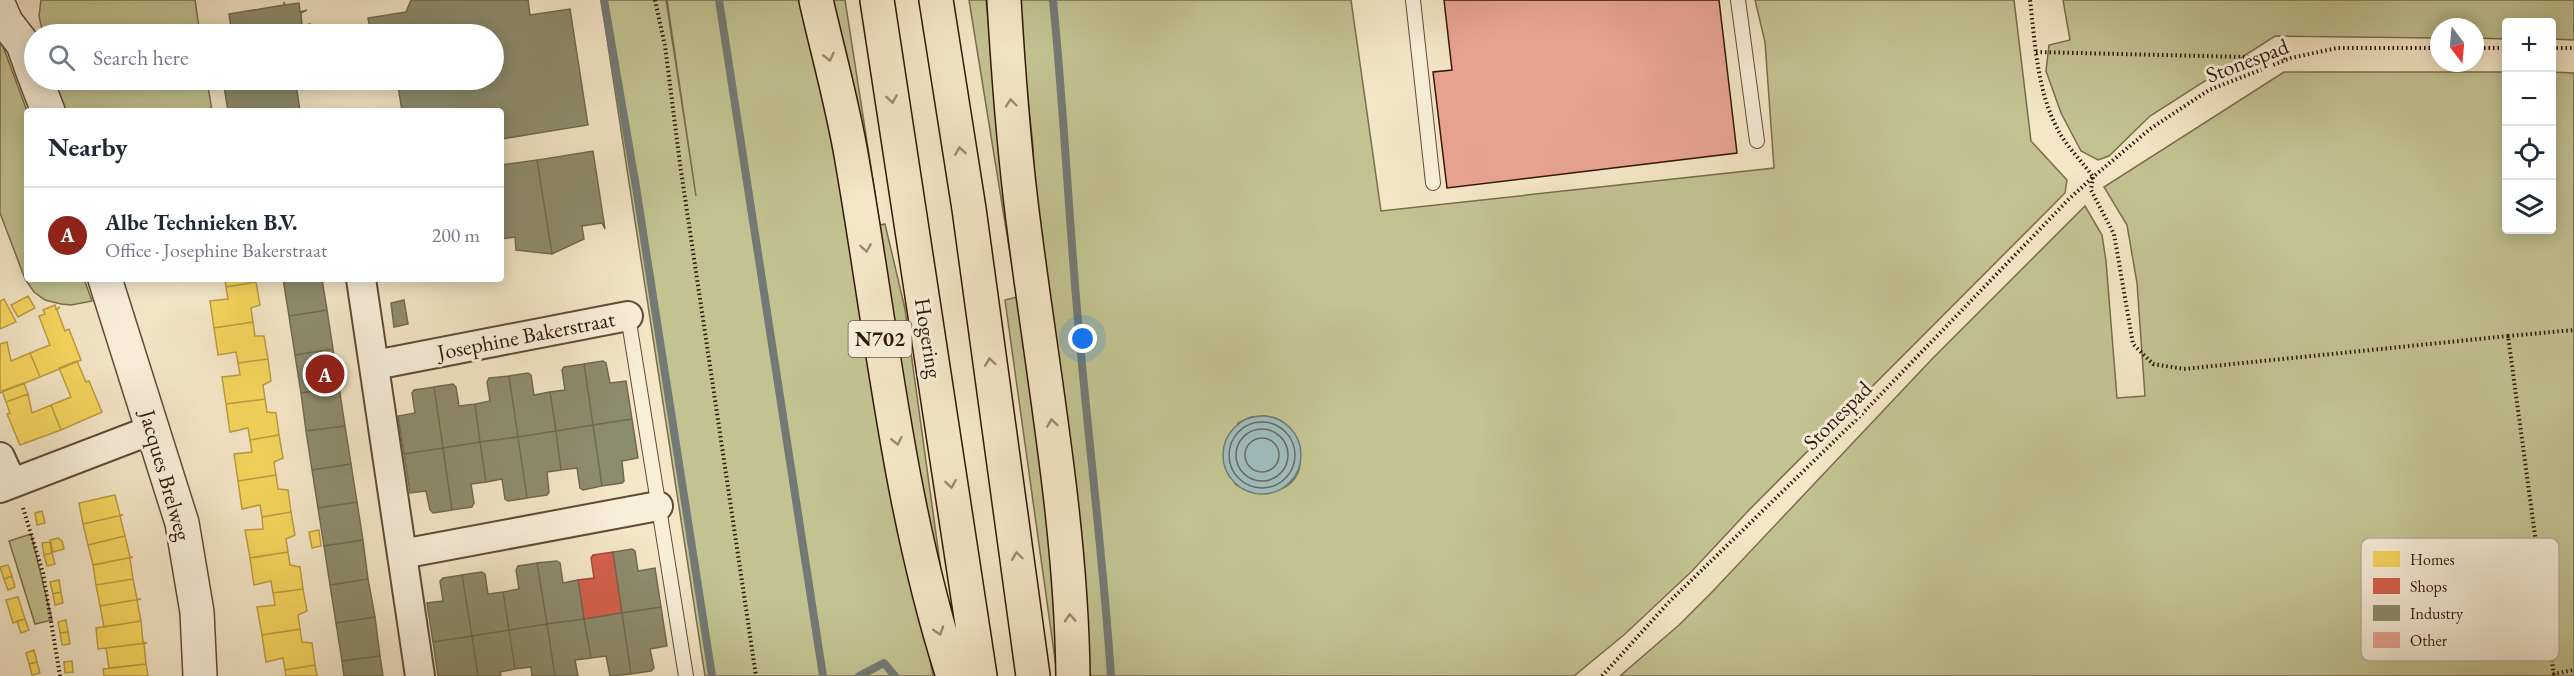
<!DOCTYPE html>
<meta charset="utf-8">
<style>
body{margin:0;font-family:"EB Garamond",serif;background:#f6f6f7;color:#1f2937}
.controls{position:absolute;right:18px;top:18px;display:grid;overflow:hidden;border-radius:6px;box-shadow:0 3px 15px #0003}
.controls button{width:54px;height:54px;display:grid;place-items:center;padding:0;border:0;border-bottom:2px solid #e0e1e3;background:#fff;color:#1f2937;font:30px sans-serif}
.compass{position:absolute;left:2430px;top:18px;width:54px;height:54px;border-radius:50%;background:#fff;box-shadow:0 3px 15px #0003;rotate:164deg}
.you{position:absolute;left:1083px;top:339px;width:21px;height:21px;margin:-15px;border:4px solid #fff;border-radius:50%;background:#1a73e8;box-shadow:0 0 0 9px #1a73e833}
.badge{display:grid;place-items:center;width:39px;height:39px;border-radius:50%;background:#8f2418;color:#fff;font-size:20px;font-weight:700}
.pin{position:absolute;translate:-50% -50%;border:3px solid #fff;box-shadow:0 2px 6px #0006}
.list{margin:0;padding:0;list-style:none}
h2{display:flex;justify-content:space-between;align-items:center;height:78px;margin:0;padding:0 24px;font-size:26px}
h2 small{font-size:20px;font-weight:400;color:#747a83}
.list li{display:grid;grid-template-columns:39px 1fr auto;gap:18px;align-items:center;box-sizing:border-box;height:96px;padding:0 24px;border-top:2px solid #e0e1e3}
.list b{display:block;font-size:22px;white-space:nowrap}
.list p{margin:0;font-size:20px;white-space:nowrap;color:#747a83}
.list em{font-size:20px;font-style:normal;color:#747a83}
.icon{flex:none;width:33px;height:33px;fill:none;stroke:currentColor;stroke-width:2;stroke-linecap:round;stroke-linejoin:round}
.map{position:relative;flex:none;width:2574px;height:676px;overflow:hidden}
.search{position:absolute;background:#fff;box-shadow:0 3px 15px #0003;left:24px;top:24px;width:480px;height:66px;display:flex;align-items:center;gap:15px;box-sizing:border-box;padding:0 21px;border-radius:33px;color:#747a83;font-size:22px}
.panel{position:absolute;background:#fff;box-shadow:0 3px 15px #0003;left:24px;top:108px;width:480px;height:174px;border-radius:6px}
.map>svg:first-child{display:block}
.green{fill:#c2c391;stroke:#7a6c4c;stroke-width:1.5;fill-rule:evenodd}
.water{fill:#9fbdbe;stroke:#737a75;stroke-width:1.5}
.homes{fill:#f6d55c;stroke:#bb9c42;stroke-width:1.5}
.shops{fill:#d6604d;stroke:#a54a38;stroke-width:1.5}
.industry{fill:#8c8c6e;stroke:#71694f;stroke-width:1.5}
.lines{fill:none;stroke-linecap:round;stroke-linejoin:round}
.shore{stroke:#686a62;stroke-width:1.5}
.stream{stroke:#737a75;stroke-width:8}
.building{fill:#e9a491;stroke:#321607;stroke-width:1.5}
.service-casing{stroke:#624a37;stroke-width:16}
.minor-casing{stroke:#624a37;stroke-width:32}
.tertiary-casing{stroke:#624a37;stroke-width:36}
.trunk-casing{stroke:#321607;stroke-width:36}
.path{stroke:#321607;stroke-width:4;stroke-dasharray:1.5 3;stroke-linecap:butt}
.service{stroke:#f8efdb;stroke-width:14}
.minor{stroke:#f8efdb;stroke-width:28}
.tertiary{stroke:#f8efdb;stroke-width:33}
.trunk{stroke:#f4e6c7;stroke-width:33}
.oneway{stroke:#9d8871}
.labels{text-anchor:middle;stroke-width:6;stroke-linejoin:round;paint-order:stroke}
.shield{fill:#f8efdb;stroke:#6d5747;stroke-width:1.5}
.shield-label{font-size:21px;font-weight:bold;fill:#321607}
.street-label{font-size:22px;fill:#321607;stroke:#f8efdb}
.key{fill:#f8efdb;stroke:#bdae9b;stroke-width:1.5}
.key-label{font-size:16px;fill:#321607}
</style>
<div class="map">
<svg width="2574" height="676" viewBox="0 0 2574 676">
<rect width="100%" height="100%" fill="#f4e6c7"/>
<filter id="stains"><feTurbulence type="fractalNoise" baseFrequency=".00333" numOctaves="4"/><feColorMatrix values="0 0 0 0 .2 0 0 0 0 .09 0 0 0 0 .02 0 0 0 .5 -.17"/></filter>
<radialGradient id="worn" r=".72"><stop offset=".6" stop-color="#630" stop-opacity="0"/><stop offset="1" stop-color="#630" stop-opacity=".3"/></radialGradient>
<path class="green" d="M41,0H195L200,34H43L39,16Z
M601,0H666L696,196L667,0H807L933,676H705Z
M824,0H845L880,225L885,224L905,309L947,614Z
M969,0H986L993,68L1050,479L1057,674L1005,300L1017,297Z
M1017,0H1351L1381,211L1774,168L1765,42L1755,0H2014L2031,141L2067,180L2065,193L1749,510L1692,571L1625,634L1574,676H1082L1037,257L1033,145ZM1263,416C1281,417 1292,426 1296,443C1297,448 1300,455 1300,461C1300,494 1256,500 1235,484L1238,423L1251,417Z
M2063,0H2574V40L2552,39V22H2506V39L2475,38V27H2439V38L2275,36L2150,116L2109,156L2098,160L2081,151L2061,113L2046,71L2049,45L2070,40Z
M0,38L27,111V279H84L92,301L71,305L61,304L45,300L34,292L25,279L0,213Z
M2284,72H2506V230H2552V72L2574,73V676H1620L1679,625L1713,591L1932,359L2085,206L2102,235L2106,261L2117,398L2145,396L2137,283L2127,225L2104,187Z
M55,80H207L212,111H63Z
M31,534L52,620L35,624L9,541Z"/>
<path class="water" d="M1223 455a39 39 0 1 1 78 0a39 39 0 1 1-78 0Z"/>
<path class="homes" d="M225,279H255L256,282L226,287Z
M256,282L260,305L251,308L253,322L214,328L210,301L228,299L226,287Z
M28,296L35,308L18,317L11,305Z
M4,299L16,322L0,329V301Z
M55,305L56,309L60,307L57,310L65,331L69,329L81,360L40,377L30,353L50,345L39,316L45,314L43,310Z
M253,322L255,336H264L268,359L238,363L236,352L218,355L214,328Z
M7,342L11,361L30,353L40,377L0,393V344Z
M268,359L271,381L263,385L265,399L226,404L222,377L240,375L238,363Z
M77,361L86,382L89,381L102,412L61,430L51,405L71,397L59,368Z
M24,383L28,394L6,402L2,391Z
M28,394L32,413L51,405L61,430L20,445L7,414L10,413L6,402Z
M265,399L267,412L276,413L279,435L250,440L248,428L230,432L226,404Z
M279,435L283,458L274,462L276,475L238,481L234,454L252,452L250,440Z
M276,475L278,489L288,490L291,512L262,517L260,505L242,509L238,481Z
M115,495L120,515H123L83,524L79,503Z
M42,511L45,523L37,525L35,513Z
M291,512L295,535L286,539L288,552L250,558L245,530L263,529L262,517Z
M123,515L120,516L125,536L88,545L83,524Z
M319,530L321,546L312,548L309,532Z
M125,536L130,557H133L93,565L88,545Z
M58,538L62,541L64,549L53,552L50,540Z
M50,542L52,553L44,555L42,543Z
M288,552L290,565L300,567L303,589L273,593L271,581L254,585L250,558Z
M52,553L55,564L47,566L44,555Z
M133,557L130,558L133,579L96,585L93,565Z
M8,565L12,576L4,579L0,567Z
M12,576L15,587L8,590L4,579Z
M133,579L137,599H141L100,606L96,585Z
M59,580L61,592L53,594L50,582Z
M303,589L307,611L298,615L300,629L262,635L257,607L275,605L273,593Z
M61,592L63,603L55,605L53,594Z
M18,597L25,619L13,623L6,600Z
M141,599L137,600L141,621L104,627L100,606Z
M25,619L29,630L21,633L17,621Z
M66,620L68,632L60,633L58,622Z
M141,621L143,642L147,643L98,649L96,628Z
M300,629L302,642L312,643L315,665L285,670L283,658L266,662L262,635Z
M68,632L70,644L62,645L60,633Z
M147,643L144,644L146,664L109,668L106,648Z
M34,650L37,662L29,664L26,653Z
M72,661L73,672L65,673L64,662Z
M37,662L40,673L32,675L29,664Z
M146,664L148,676H104L103,669Z
M315,665L317,676H286L285,670Z"/>
<path class="shops" d="M613,552L622,613L584,619L578,580L594,578L591,558L593,555Z"/>
<path class="industry" d="M411,0H528L530,15L570,9L588,125L501,139V111H402L397,80H494V34H371L368,18L406,12Z
M284,2L285,5L299,3L300,12L307,10L301,13L302,26L310,24L312,34H232L229,14L284,5Z
M223,80H319V81L296,84L300,111H228Z
M593,151L605,229L602,223L582,226L584,239L552,254L537,160Z
M537,160L552,254L516,250L515,237L501,239V165Z
M283,279H322L327,310L289,316Z
M404,300L408,324L394,327L391,303Z
M327,310L333,349L295,355L289,316Z
M333,349L339,387L301,393L295,355Z
M603,361L606,363L610,383L626,381L632,419L593,425L584,364Z
M584,364L593,425L556,431L550,392L565,390L562,370L564,367Z
M528,373L531,375L534,395L550,392L556,431L518,437L509,376Z
M509,376L518,437L480,442L475,404L490,401L487,382L489,378Z
M453,384L456,387L459,406L475,404L480,442L443,448L434,387Z
M339,387L345,426L306,431L301,393Z
M434,387L443,448L404,454L398,416L415,413L412,393L414,390Z
M632,419L638,458L622,461L624,481L622,483L602,486L593,425Z
M593,425L602,486L583,490L580,488L577,468L561,470L556,431Z
M345,426L351,464L312,470L306,431Z
M556,431L561,470L547,472L549,492L547,495L527,498L518,437Z
M518,437L527,498L508,501L505,499L502,479L486,482L480,442Z
M480,442L486,482L471,484L474,503L472,507L452,510L443,448Z
M443,448L452,510L433,513L430,510L426,491L410,493L404,454Z
M351,464L357,502L318,508L312,470Z
M357,502L363,540L324,546L318,508Z
M363,540L368,579L330,585L324,546Z
M632,549L635,551L638,571L655,568L661,607L622,613L613,552Z
M557,561L560,563L563,583L578,580L584,619L547,624L537,563Z
M537,563L547,624L509,630L503,592L519,589L516,570L518,566Z
M482,572L485,574L488,594L503,592L509,630L472,636L462,575Z
M462,575L472,636L433,642L427,603L443,601L440,581L443,578Z
M368,579L375,617L336,623L330,585Z
M661,607L667,646L650,649L654,668L651,671L631,674L622,613Z
M622,613L631,674L610,676L606,656L591,658L584,619Z
M375,617L380,656L342,661L336,623Z
M584,619L591,658L575,660L578,676H555L547,624Z
M547,624L555,676H532L531,667L515,669L509,630Z
M509,630L515,669L500,672L501,676H478L472,636Z
M472,636L478,676H438L433,642Z
M380,656L383,676H344L342,661Z"/>
<g class="lines">
<path class="shore" d="M1229 455a33 33 0 1 1 66 0a33 33 0 1 1-66 0Z
M1236 455a26 26 0 1 1 52 0a26 26 0 1 1-52 0Z
M1245 455a17 17 0 1 1 34 0a17 17 0 1 1-34 0Z"/>
<path class="stream" d="M604,0L636,187L712,676
M719,0L823,676
M1053,0C1062,91 1067,182 1074,272C1084,407 1102,541 1111,676
M859,676L884,663L895,676"/>
</g>
<path class="building" d="M1444,0H1719L1737,153L1447,188L1433,72L1452,70Z"/>
<g class="lines">
<g class="service-casing">
<path id="service" d="M1413,0L1433,183
M1738,0L1757,141
M628,316L686,676"/>
</g>
<g class="minor-casing">
<path id="minor" d="M361,279L420,676
M375,365L628,316
M0,457L12,483
M0,488L154,429
M402,554L658,506"/>
</g>
<g class="tertiary-casing">
<path id="tertiary" d="M0,8L6,22L23,44L34,75
M36,80L48,111
M105,279L182,523L197,612L200,676"/>
</g>
<g class="trunk-casing">
<path id="trunk" d="M816,0C828,53 843,106 852,160C882,332 899,508 953,676
M877,0L980,676
M936,0L969,209L1033,676
M1004,0C1008,68 1013,136 1021,203C1040,361 1071,517 1073,676"/>
</g>
<path class="path" d="M655,0L665,46L680,164L756,676
M2439,48H2337L2291,58L2209,90L2150,129L2093,177L2091,190L2114,234L2133,344L2153,364L2184,369L2508,336L2554,676
M2475,48H2506
M2552,48H2574
M2036,52L2287,58
M2508,336L2574,330
M23,508L43,573L60,676
M2553,674L2574,670
M1602,676L1669,602L1860,416L2068,200L2093,177C2082,161 2065,145 2057,128C2037,90 2035,42 2030,0"/>
<use href="#service" class="service"/>
<use href="#minor" class="minor"/>
<use href="#tertiary" class="tertiary"/>
<use href="#trunk" class="trunk"/>
</g>
<defs><path id="oneway-chevron" d="M-2-3.5L2.5 0L-2 3.5" fill="none" stroke-width="1.6" stroke-linecap="round" stroke-linejoin="round" transform="scale(1.5)"/></defs>
<g class="oneway">
<use href="#oneway-chevron" transform="translate(829 57) rotate(77)"/>
<use href="#oneway-chevron" transform="translate(892 99) rotate(81)"/>
<use href="#oneway-chevron" transform="translate(1011 103) rotate(-95)"/>
<use href="#oneway-chevron" transform="translate(960 151) rotate(-99)"/>
<use href="#oneway-chevron" transform="translate(866 248) rotate(81)"/>
<use href="#oneway-chevron" transform="translate(990 362) rotate(-98)"/>
<use href="#oneway-chevron" transform="translate(1052 423) rotate(-98)"/>
<use href="#oneway-chevron" transform="translate(897 441) rotate(79)"/>
<use href="#oneway-chevron" transform="translate(951 484) rotate(81)"/>
<use href="#oneway-chevron" transform="translate(1017 556) rotate(-98)"/>
<use href="#oneway-chevron" transform="translate(1070 618) rotate(-93)"/>
<use href="#oneway-chevron" transform="translate(939 631) rotate(72)"/>
</g>
<g class="labels">
<rect class="shield" x="848.5" y="321" width="63" height="36" rx="4.5"/>
<g class="shield-label">
<text x="880" y="346">N702</text>
</g>
<g class="street-label">
<text transform="translate(2247 60) rotate(-21)" y="8">Stonespad</text>
<text transform="translate(526 335) rotate(-11)" y="8">Josephine Bakerstraat</text>
<text transform="translate(929 338) rotate(81)" y="8">Hogering</text>
<text transform="translate(1837 415) rotate(-45)" y="8">Stonespad</text>
<text transform="translate(166 475) rotate(74)" y="8">Jacques Brelweg</text>
</g>
</g>
<rect x="2361" y="538" width="198" height="123" rx="9" class="key"/>
<rect x="2373" y="551" width="27" height="16" fill="#f6d55c"/>
<rect x="2373" y="578" width="27" height="16" fill="#d6604d"/>
<rect x="2373" y="605" width="27" height="16" fill="#8c8c6e"/>
<rect x="2373" y="632" width="27" height="16" fill="#e9a491"/>
<g class="key-label">
<text x="2410" y="565">Homes</text>
<text x="2410" y="592">Shops</text>
<text x="2410" y="619">Industry</text>
<text x="2410" y="646">Other</text>
</g>
<rect width="100%" height="100%" filter="url(#stains)"/>
<rect width="100%" height="100%" fill="url(#worn)"/>
</svg>
<div class="controls">
<button>+</button>
<button>−</button>
<button><svg class="icon" aria-label="locate" viewBox="0 0 24 24"><circle cx="12" cy="12" r="6"/><path d="M12 2v4M12 18v4M2 12h4M18 12h4"/></svg></button>
<button><svg class="icon" aria-label="layers" viewBox="0 0 24 24"><path d="M12 4l9 5-9 5-9-5zM3 14l9 5 9-5"/></svg></button>
</div>
<svg class="compass" viewBox="-18 -18 36 36"><path d="M0-13l5 13h-10z" fill="#e53935"/><path d="M0 13l5-13h-10z" fill="#747a83"/></svg>
<div class="you"></div>
<div class="pin badge" style="left:325px;top:374px">A</div>
<div class="search"><svg class="icon" aria-label="search" viewBox="0 0 24 24"><circle cx="10" cy="10" r="6"/><path d="M15 15l6 6"/></svg>Search here</div>
<section class="panel">
<h2>Nearby<small></small></h2>
<ul class="list">
<li><span class="badge">A</span><div><b>Albe Technieken B.V.</b><p>Office · Josephine Bakerstraat</p></div><em>200 m</em></li>
</ul>
</section>
</div>
